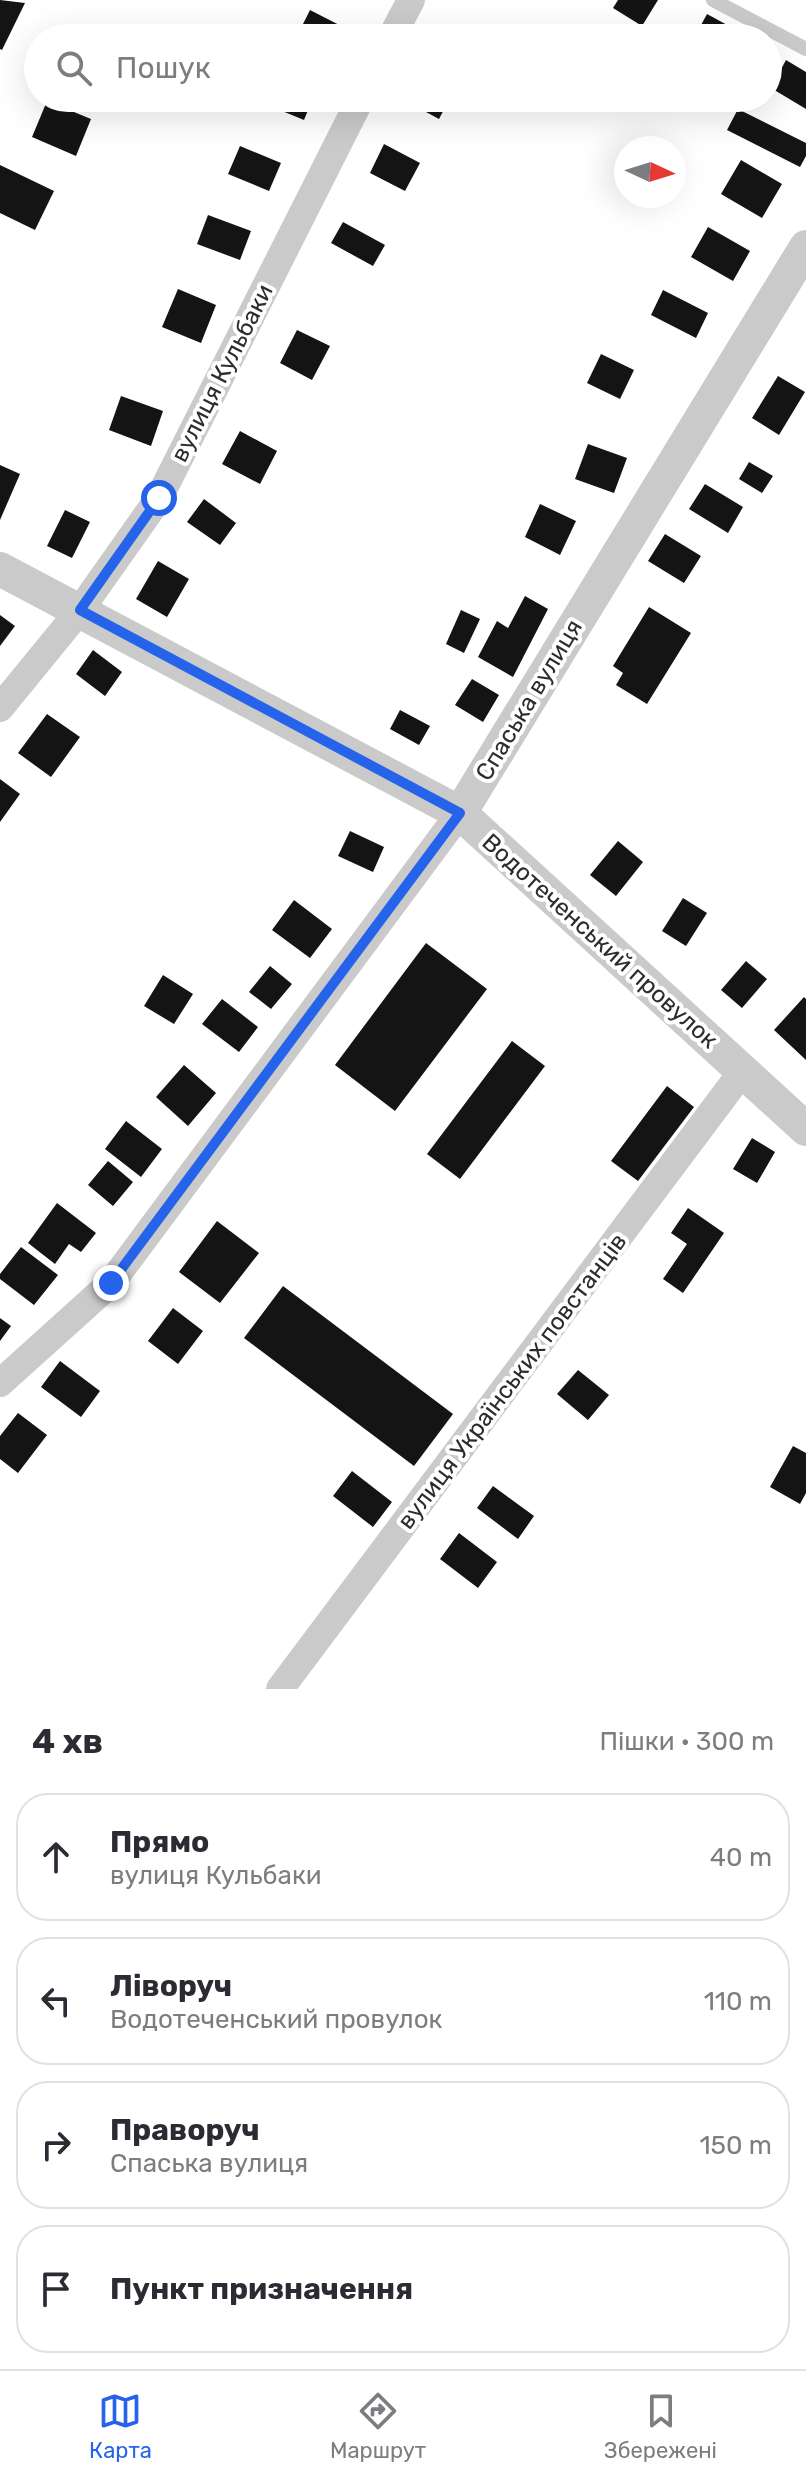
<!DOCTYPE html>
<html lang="uk">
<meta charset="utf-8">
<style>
body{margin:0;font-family:Rubik,sans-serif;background:#f7f7f7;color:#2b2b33}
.compass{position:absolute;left:614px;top:136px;width:72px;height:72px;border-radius:50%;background:#fff;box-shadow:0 8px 32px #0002;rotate:94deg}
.stop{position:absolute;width:24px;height:24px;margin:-18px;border:6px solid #2563eb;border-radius:50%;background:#fff}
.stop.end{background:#2563eb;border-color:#fff;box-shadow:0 2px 8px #0008}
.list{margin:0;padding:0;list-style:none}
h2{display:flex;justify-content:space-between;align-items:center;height:104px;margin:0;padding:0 32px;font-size:34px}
h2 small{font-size:26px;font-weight:400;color:#7c7c81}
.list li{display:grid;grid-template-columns:52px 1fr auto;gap:24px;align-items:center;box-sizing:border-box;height:128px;margin:0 16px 16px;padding:0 16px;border:2px solid #e1e1e2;border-radius:32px}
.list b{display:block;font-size:30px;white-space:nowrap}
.list p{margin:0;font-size:26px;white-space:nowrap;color:#7c7c81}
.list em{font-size:26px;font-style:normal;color:#7c7c81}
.icon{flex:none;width:44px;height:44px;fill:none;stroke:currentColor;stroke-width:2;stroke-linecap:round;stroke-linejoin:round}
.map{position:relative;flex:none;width:806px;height:1689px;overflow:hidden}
.search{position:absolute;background:#fff;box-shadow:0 8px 32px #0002;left:24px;right:24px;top:24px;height:88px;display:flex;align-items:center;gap:20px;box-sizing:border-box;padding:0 28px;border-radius:44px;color:#7c7c81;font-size:30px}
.sheet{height:680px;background:#fff}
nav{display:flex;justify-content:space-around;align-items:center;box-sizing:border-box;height:112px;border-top:2px solid #e1e1e2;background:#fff;font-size:22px;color:#7c7c81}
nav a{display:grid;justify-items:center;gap:4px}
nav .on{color:#2563eb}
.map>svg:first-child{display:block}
.building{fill:#141414}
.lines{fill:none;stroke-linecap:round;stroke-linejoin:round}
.service{stroke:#cacaca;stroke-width:14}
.minor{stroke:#cacaca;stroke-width:28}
.tertiary{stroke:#cacaca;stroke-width:34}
.route{stroke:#2563eb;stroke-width:10}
.labels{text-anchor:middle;stroke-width:8;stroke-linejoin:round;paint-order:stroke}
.street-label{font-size:24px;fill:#2d2d2d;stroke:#fff}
</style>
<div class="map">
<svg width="806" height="1689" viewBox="0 0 806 1689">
<rect width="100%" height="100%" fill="#fff"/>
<path class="building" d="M0,0L25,3L2,50L0,49Z
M618,0H658L642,26L613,8Z
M310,10L349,30L345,38H296Z
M707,14L729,26L722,38H694Z
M786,60L806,72V109L771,88Z
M273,98H313L304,120L270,106Z
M400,98H450L439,119Z
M47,101L91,119L76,156L32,137Z
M738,109L806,143V156L800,167L727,130Z
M384,144L420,163L405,191L370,173Z
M240,146L281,163L269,191L228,174Z
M741,160L782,184L762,218L721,194Z
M0,165L54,191L35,230L0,213Z
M208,215L251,231L240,260L197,244Z
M343,222L385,245L373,266L331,243Z
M708,227L750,251L733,281L691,257Z
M178,289L216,305L201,343L162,327Z
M663,290L708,313L696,338L651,315Z
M297,330L330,346L312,380L280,363Z
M601,354L634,370L620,399L587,383Z
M778,376L805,392L779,435L752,418Z
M121,396L163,411L151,446L109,430Z
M240,431L277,451L260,484L222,464Z
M588,444L627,458L614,493L575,479Z
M749,462L773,476L762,493L739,479Z
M0,465L20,474L0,520Z
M705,484L743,507L728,533L689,509Z
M204,499L236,523L220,545L187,522Z
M540,504L576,521L560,555L525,537Z
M65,510L90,522L72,558L47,546Z
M665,534L701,556L684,583L648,561Z
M158,561L189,579L167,617L136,599Z
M525,596L548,609L513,677L478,657L497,621L508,628Z
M649,607L691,633L647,704L616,685L623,673L613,666Z
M461,610L480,619L464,653L446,644Z
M0,615L15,626L0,646Z
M93,650L122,672L105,696L76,674Z
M472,679L499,695L483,722L455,705Z
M400,710L430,726L419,745L390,729Z
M47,714L80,737L51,777L18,753Z
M0,779L20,794L0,822Z
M350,831L384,847L373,872L338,856Z
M618,841L643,862L616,896L590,875Z
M683,898L707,913L686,946L662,931Z
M294,900L332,929L310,958L272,930Z
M426,943L487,989L395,1111L335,1065Z
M746,961L767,979L742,1008L721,990Z
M270,966L292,984L271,1009L249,992Z
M163,975L193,994L174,1024L144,1006Z
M804,997L806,999V1060L774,1030Z
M222,999L258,1027L239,1052L202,1024Z
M512,1041L545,1066L460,1179L427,1154Z
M184,1065L216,1093L188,1126L156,1097Z
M667,1086L694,1107L638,1181L611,1161Z
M126,1121L162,1149L141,1177L105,1149Z
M752,1138L775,1152L757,1183L733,1169Z
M108,1161L133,1182L113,1206L88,1185Z
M57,1203L96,1233L81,1252L69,1244L55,1264L28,1243Z
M688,1208L724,1233L683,1293L663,1279L687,1244L671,1233Z
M217,1221L259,1253L220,1303L179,1272Z
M21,1247L58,1275L34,1305L0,1279V1274Z
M283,1286L453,1414L414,1466L244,1338Z
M173,1308L203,1331L178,1364L148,1341Z
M0,1318L11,1326L0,1341Z
M60,1361L100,1391L81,1417L41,1387Z
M578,1370L609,1395L588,1420L557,1394Z
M18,1413L47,1435L18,1473L0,1459V1436Z
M793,1446L806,1453V1493L800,1504L770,1487Z
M352,1471L392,1502L373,1527L333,1496Z
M493,1486L534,1516L518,1539L477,1508Z
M459,1533L497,1562L478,1588L440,1559Z"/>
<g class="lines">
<path class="service" d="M713,0L806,49"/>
<path class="minor" d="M391,38L411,0
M0,708L80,610L159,498L361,98
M0,1383L111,1283L460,813
M280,1689L742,1072"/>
<path class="tertiary" d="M0,569L460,813L806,1129
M460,813L806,247"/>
</g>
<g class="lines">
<path class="route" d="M111,1283L460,813L80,610L159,498"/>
</g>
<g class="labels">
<g class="street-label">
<text transform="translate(222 373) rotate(-63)" y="8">вулиця Кульбаки</text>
<text transform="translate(529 700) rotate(-59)" y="8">Спаська вулиця</text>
<text transform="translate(600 941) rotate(42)" y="8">Водотеченський провулок</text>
<text transform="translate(512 1381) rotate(-53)" y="8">вулиця Українських повстанців</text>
</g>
</g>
</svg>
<svg class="compass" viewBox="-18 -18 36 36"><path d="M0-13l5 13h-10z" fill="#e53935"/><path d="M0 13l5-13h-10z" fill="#7c7c81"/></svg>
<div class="stop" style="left:159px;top:498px"></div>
<div class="stop end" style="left:111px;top:1283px"></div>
<div class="search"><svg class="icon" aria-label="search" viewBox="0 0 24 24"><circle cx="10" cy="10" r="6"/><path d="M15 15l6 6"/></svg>Пошук</div>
</div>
<section class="sheet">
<h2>4 хв<small>Пішки · 300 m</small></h2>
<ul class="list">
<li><svg class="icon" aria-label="ahead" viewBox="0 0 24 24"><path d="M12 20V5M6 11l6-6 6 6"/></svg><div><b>Прямо</b><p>вулиця Кульбаки</p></div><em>40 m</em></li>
<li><svg class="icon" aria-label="left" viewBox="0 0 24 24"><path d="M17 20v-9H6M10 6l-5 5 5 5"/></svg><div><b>Ліворуч</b><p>Водотеченський провулок</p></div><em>110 m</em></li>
<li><svg class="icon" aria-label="right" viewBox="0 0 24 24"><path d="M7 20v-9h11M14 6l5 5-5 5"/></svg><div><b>Праворуч</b><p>Спаська вулиця</p></div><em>150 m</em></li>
<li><svg class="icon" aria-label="arrive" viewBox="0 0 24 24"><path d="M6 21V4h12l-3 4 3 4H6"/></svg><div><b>Пункт призначення</b></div></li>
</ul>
</section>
<nav>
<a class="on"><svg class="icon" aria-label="map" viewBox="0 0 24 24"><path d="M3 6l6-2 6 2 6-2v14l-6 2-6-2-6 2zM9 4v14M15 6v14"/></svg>Карта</a>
<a><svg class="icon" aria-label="directions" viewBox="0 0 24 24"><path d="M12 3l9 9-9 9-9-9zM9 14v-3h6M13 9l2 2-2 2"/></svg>Маршрут</a>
<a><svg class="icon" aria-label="saved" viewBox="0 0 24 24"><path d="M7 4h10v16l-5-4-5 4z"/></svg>Збережені</a>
</nav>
